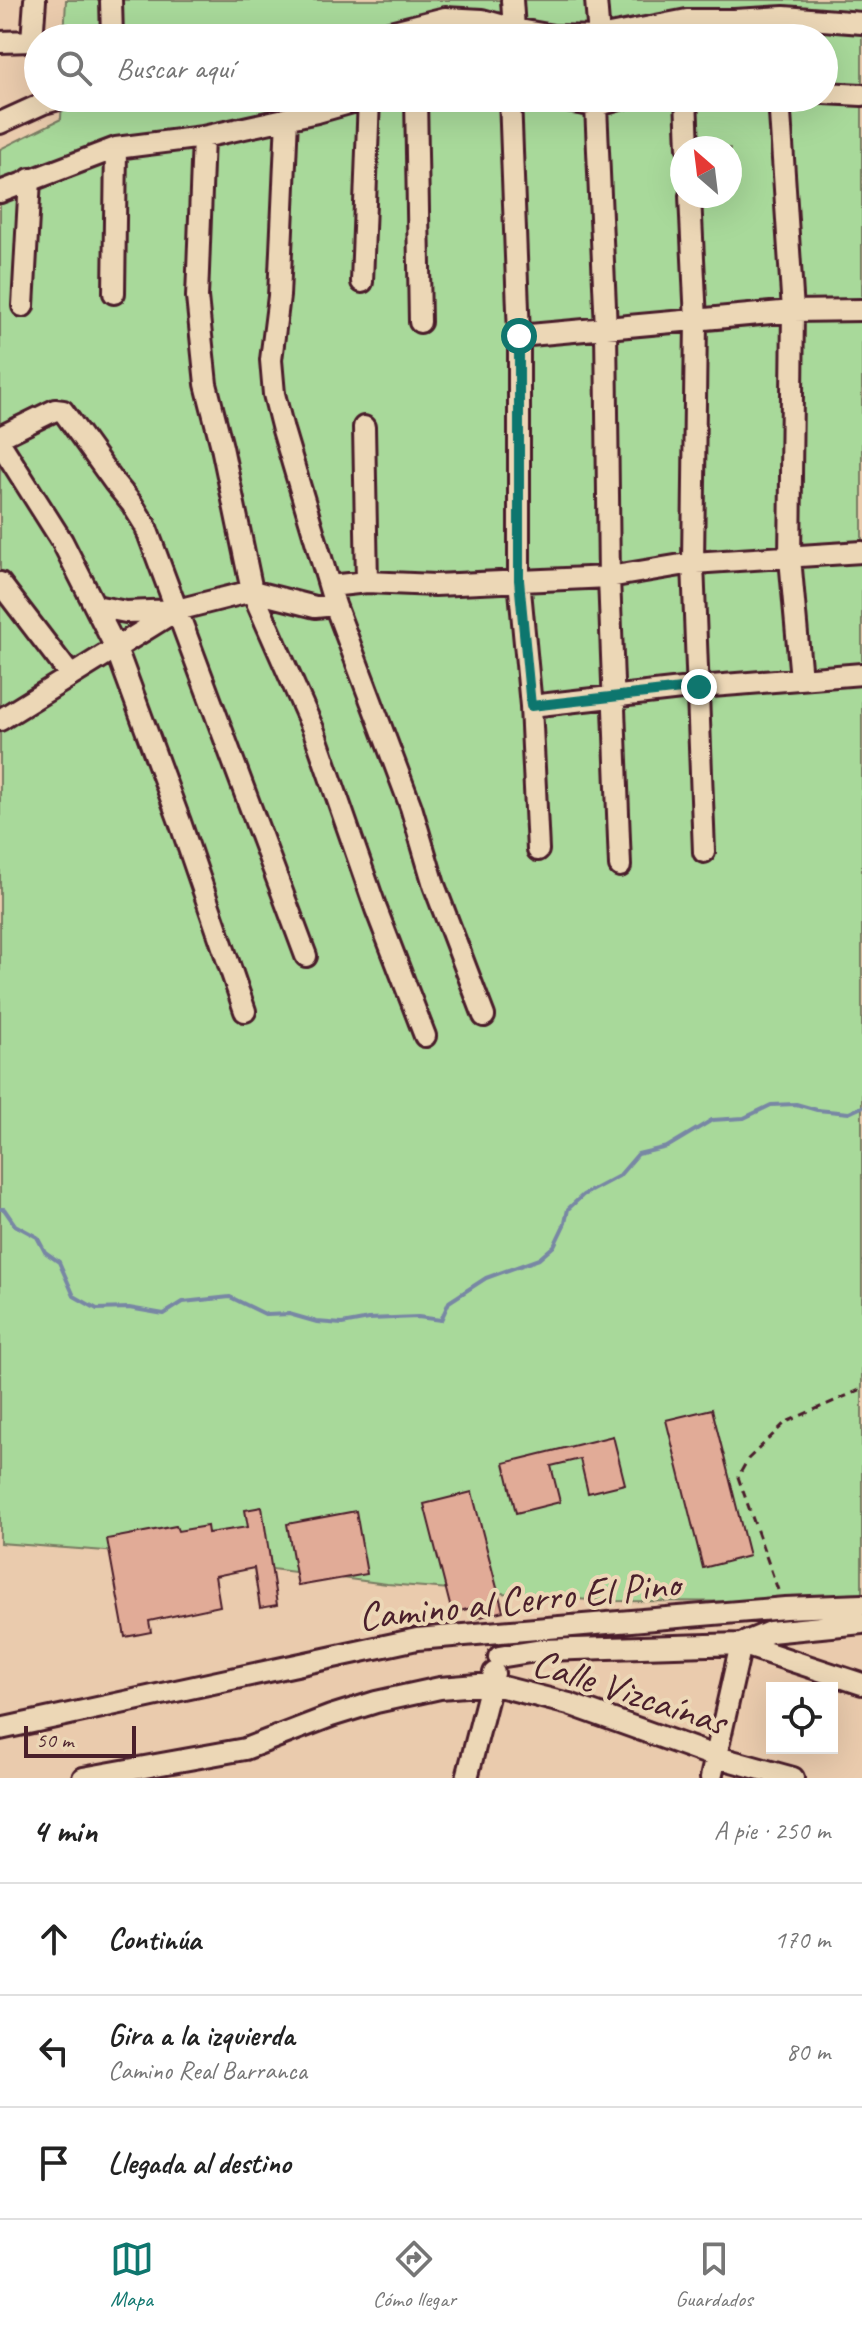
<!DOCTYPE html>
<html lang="es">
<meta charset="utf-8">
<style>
body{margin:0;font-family:Caveat,sans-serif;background:#f6f6f6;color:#222}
.controls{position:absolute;right:24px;bottom:24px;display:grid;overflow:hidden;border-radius:0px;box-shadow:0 8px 32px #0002}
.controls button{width:72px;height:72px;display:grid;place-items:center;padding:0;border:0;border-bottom:2px solid #e0e0e0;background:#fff;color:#222;font:40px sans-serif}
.compass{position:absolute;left:670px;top:136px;width:72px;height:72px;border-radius:50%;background:#fff;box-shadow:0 8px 32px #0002;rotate:332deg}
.scale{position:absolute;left:24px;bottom:20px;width:112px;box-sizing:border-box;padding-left:8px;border:4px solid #4a1f2b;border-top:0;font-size:22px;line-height:28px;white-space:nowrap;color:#4a1f2b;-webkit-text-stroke:6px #ecd7b6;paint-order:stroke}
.stop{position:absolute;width:24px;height:24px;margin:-18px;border:6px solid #0f766e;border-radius:50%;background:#fff}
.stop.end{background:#0f766e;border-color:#fff;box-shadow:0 2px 8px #0008}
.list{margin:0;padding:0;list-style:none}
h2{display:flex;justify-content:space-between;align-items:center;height:104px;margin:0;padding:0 32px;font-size:34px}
h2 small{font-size:26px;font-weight:400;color:#767676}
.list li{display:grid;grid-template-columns:52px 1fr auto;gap:24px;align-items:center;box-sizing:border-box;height:112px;padding:0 32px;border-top:2px solid #e0e0e0}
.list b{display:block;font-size:30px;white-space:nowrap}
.list p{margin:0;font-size:26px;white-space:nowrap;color:#767676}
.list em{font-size:26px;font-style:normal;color:#767676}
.icon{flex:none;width:44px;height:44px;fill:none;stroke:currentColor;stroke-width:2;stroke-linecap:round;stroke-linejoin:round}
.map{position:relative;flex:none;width:862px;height:1778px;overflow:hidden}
.search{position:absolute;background:#fff;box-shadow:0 8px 32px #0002;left:24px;right:24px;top:24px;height:88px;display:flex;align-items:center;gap:20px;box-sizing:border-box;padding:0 28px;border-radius:44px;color:#767676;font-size:30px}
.sheet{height:440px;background:#fff}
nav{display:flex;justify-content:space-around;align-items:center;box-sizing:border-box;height:112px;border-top:2px solid #e0e0e0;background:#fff;font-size:22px;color:#767676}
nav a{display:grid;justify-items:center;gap:4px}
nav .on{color:#0f766e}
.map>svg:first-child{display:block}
.green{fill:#a8d99a;stroke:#797c62;stroke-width:2;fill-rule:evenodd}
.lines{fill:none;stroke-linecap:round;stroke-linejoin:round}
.stream{stroke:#7887a4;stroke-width:4}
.building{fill:#e1ab97;stroke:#4a1f2b;stroke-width:2}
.minor-casing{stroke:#4a1f2b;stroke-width:26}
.path{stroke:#4a1f2b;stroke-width:3;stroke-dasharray:8 6;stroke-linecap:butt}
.minor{stroke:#ecd7b6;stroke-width:20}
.route{stroke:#0f766e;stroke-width:10}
.labels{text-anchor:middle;stroke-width:8;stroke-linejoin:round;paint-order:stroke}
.street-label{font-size:40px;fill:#4a1f2b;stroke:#ecd7b6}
</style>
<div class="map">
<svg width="862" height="1778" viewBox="0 0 862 1778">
<rect width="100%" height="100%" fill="#eacbad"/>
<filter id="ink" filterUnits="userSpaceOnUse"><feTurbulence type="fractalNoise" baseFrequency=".0125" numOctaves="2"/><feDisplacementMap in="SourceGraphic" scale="16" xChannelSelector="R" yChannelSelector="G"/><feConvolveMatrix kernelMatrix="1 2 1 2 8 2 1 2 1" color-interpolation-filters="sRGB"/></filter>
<g filter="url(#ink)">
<path class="green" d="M66,0H862V1602L602,1601L387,1584L172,1556L0,1543V149L61,119L62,98H824V38H64ZM682,148H730V196H682Z"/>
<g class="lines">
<path class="stream" d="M0,1209H4L15,1225L37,1237L45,1252L59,1262L74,1296L97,1309L129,1308L164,1314L183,1302L230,1297L267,1315L289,1314L317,1322L342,1324L369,1319L418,1317L441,1320L449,1302L486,1278L539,1259L554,1246L565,1223L568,1209L583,1195L619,1176L638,1154L667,1147L712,1120L744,1118L771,1105L796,1104L817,1110L849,1113L862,1107"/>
</g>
<path class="building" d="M712,1409L749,1556L703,1568L666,1420Z
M613,1436L625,1484L588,1493L580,1459L551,1466L560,1502L516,1513L504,1463Z
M472,1492L503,1611L477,1618L475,1607L452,1613L424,1504Z
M262,1507L277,1605L260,1608L254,1568L215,1576L220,1606L149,1621L151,1632L125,1637L107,1539L176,1526L178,1531L207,1526L208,1533L248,1527L245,1510Z
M356,1511L367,1574L298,1586L287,1524Z"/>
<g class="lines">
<g class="minor-casing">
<path id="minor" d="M111,0L112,38
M512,0L514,29
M596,0L599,37
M366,38L445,18L482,20L514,29L553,36L599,37L687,20H734L784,17L862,23
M0,42L32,41L35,0
M824,93L862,95
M416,98L420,322
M510,98L519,336V580L531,706L538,850
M549,98L596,106L623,98
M686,98L688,148
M779,98L793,311L790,558L801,679
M596,106L606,329L609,577L620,866
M287,118L279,296L271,360L274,394L283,430L335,605L411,807L434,885L484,1016
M0,123L44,103L63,98
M203,137L197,297L206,384L222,447L252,591L314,731L376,909L425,1036
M0,192L116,148L203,137L317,112L367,98
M690,196L696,321L693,563L704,852
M362,282L369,98
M114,293L116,148
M23,306L30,179
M519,336L793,311L862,310
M364,427L367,582
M0,437L55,410L63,411L114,482L132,504L145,525L306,956
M0,443L62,541L116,648L180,822L245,1011
M0,583L71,676
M330,586L367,582L435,585L609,577L693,563L862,552
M95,606L126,612L174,610
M531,706L699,687L862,674
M0,720L177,610L252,591L315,607L335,605
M499,1657L542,1650L741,1644L770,1632L862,1623
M0,1729L417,1639L785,1608L862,1605
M83,1778L245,1749L331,1716L376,1702L440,1688L491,1684L569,1704L717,1757L793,1778
M467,1778L494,1673
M711,1778L741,1644L862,1684"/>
</g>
<path class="path" d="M778,1590L738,1477L748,1459L786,1422L862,1389"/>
<use href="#minor" class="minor"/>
</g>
</g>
<g class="lines" filter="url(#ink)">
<path class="route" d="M519,336V580L531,706L699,687"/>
</g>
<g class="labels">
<g class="street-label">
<text transform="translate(519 1599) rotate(-6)" y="14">Camino al Cerro El Pino</text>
<text transform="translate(630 1691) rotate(18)" y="14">Calle Vizcaínas</text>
</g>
</g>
</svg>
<div class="controls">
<button><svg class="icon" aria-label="locate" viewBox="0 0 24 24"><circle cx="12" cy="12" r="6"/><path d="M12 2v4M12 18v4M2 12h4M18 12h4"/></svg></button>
</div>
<svg class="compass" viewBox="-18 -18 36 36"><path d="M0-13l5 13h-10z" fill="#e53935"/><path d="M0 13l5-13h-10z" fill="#767676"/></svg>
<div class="scale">50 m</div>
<div class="stop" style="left:519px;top:336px"></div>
<div class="stop end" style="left:699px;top:687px"></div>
<div class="search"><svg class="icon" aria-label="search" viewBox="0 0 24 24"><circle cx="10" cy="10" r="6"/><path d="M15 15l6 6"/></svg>Buscar aquí</div>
</div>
<section class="sheet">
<h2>4 min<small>A pie · 250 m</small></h2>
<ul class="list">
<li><svg class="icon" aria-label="ahead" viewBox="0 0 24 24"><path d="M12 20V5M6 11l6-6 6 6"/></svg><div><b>Continúa</b></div><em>170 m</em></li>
<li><svg class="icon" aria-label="left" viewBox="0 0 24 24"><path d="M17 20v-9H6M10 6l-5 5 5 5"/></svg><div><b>Gira a la izquierda</b><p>Camino Real Barranca</p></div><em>80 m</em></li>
<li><svg class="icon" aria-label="arrive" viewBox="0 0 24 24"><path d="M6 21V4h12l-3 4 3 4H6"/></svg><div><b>Llegada al destino</b></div></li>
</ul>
</section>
<nav>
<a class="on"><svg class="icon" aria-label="map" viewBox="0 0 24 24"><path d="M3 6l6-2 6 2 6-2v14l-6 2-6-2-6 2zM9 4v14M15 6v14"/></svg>Mapa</a>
<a><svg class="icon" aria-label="directions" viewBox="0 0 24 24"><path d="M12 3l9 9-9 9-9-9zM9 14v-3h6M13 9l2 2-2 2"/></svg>Cómo llegar</a>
<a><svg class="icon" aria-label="saved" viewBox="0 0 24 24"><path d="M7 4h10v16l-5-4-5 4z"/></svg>Guardados</a>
</nav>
